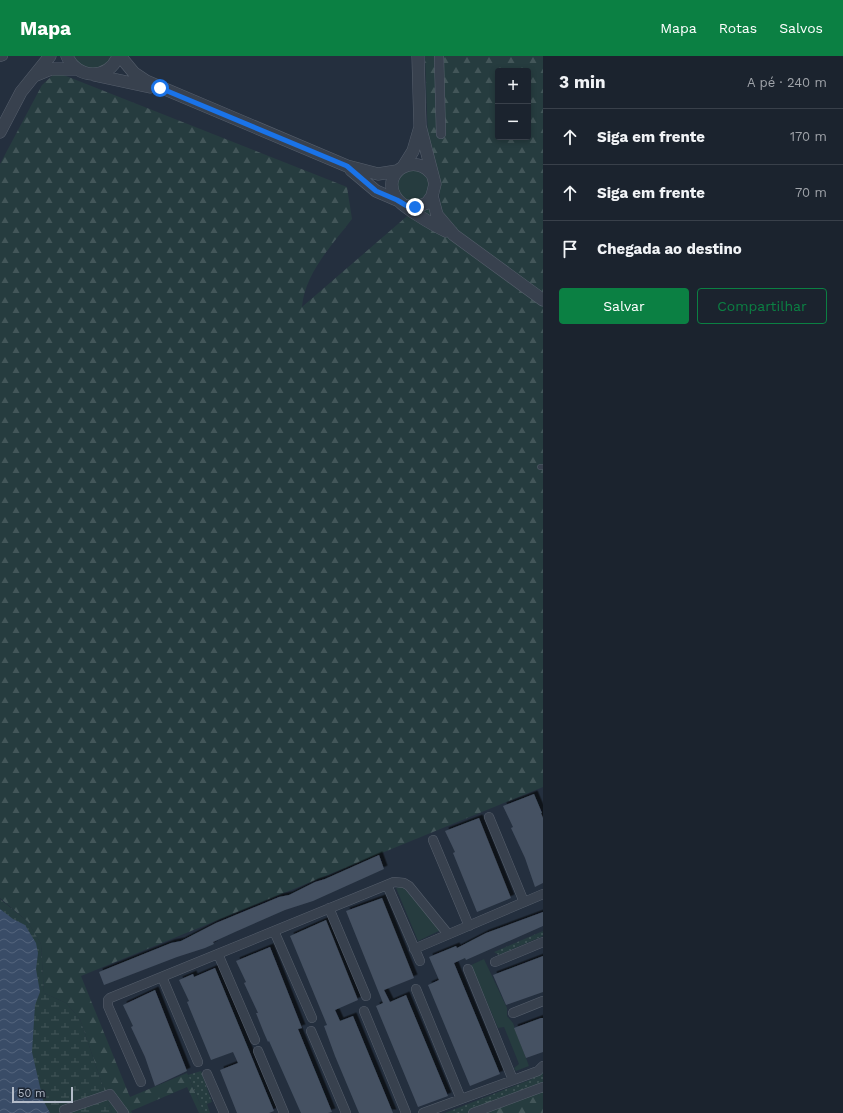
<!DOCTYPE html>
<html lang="pt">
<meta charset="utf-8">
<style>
body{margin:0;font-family:"Work Sans",sans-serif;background:#242b36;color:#f1f3f6}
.controls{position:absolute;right:12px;top:12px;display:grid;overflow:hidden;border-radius:4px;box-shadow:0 2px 6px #0003}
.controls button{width:36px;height:36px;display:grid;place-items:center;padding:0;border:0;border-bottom:1px solid #39404a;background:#1b232e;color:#f1f3f6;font:20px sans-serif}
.scale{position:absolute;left:12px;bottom:10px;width:61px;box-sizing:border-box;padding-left:4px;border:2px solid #b4bcc9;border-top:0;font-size:11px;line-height:14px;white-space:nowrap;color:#b4bcc9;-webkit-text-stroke:3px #1d2633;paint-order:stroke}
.stop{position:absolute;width:12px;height:12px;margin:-9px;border:3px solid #1a73e8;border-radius:50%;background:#fff}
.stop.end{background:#1a73e8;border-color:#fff;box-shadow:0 1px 4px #0008}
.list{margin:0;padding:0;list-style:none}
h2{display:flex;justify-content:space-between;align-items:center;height:52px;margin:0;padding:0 16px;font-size:17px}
h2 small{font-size:13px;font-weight:400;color:#a0a4aa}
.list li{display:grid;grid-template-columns:26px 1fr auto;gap:12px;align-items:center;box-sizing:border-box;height:56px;padding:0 16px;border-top:1px solid #39404a}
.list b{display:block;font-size:15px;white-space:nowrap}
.list em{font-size:13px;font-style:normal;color:#a0a4aa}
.actions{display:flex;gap:8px;padding:12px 16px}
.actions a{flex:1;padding:9px 0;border:1px solid #0b8043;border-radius:4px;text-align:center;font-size:14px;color:#0b8043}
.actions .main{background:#0b8043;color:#fff}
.icon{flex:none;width:22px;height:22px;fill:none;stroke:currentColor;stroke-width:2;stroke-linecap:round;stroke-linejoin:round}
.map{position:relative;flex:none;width:543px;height:1057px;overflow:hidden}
header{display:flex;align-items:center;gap:24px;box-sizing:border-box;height:56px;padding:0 20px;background:#0b8043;color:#fff}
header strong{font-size:19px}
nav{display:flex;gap:22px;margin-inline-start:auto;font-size:14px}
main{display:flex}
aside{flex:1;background:#1b232e}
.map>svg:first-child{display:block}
.grass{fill:#263c3f}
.forest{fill:url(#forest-firs);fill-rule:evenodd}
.wetland{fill:url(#wetland-marsh)}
.park{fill:url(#park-dots)}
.water{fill:url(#water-waves)}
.building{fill:#455162;filter:url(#shadow)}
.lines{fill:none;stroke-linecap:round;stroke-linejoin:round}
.service-casing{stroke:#565f6c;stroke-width:5.5}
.minor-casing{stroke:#565f6c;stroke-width:10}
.tertiary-casing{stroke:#565f6c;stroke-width:13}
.service{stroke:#38414e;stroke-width:4.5}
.minor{stroke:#38414e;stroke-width:9}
.tertiary{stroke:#38414e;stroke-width:12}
.route{stroke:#1a73e8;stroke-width:5}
</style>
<header>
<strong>Mapa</strong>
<nav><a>Mapa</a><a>Rotas</a><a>Salvos</a></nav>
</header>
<main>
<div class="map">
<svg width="543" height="1057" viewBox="0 0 543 1057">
<defs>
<pattern id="forest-firs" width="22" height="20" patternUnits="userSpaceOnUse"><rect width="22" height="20" fill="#263c3f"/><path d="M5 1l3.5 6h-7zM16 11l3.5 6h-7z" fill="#435659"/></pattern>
<pattern id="wetland-marsh" width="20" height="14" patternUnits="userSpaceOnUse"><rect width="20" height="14" fill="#263c3f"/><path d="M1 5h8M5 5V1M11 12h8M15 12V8" fill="none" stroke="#435659"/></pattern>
<pattern id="park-dots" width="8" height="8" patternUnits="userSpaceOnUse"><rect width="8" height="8" fill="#263c3f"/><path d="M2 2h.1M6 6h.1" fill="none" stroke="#435659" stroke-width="1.8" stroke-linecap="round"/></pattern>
<pattern id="water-waves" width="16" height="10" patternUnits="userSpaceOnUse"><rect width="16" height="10" fill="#394c67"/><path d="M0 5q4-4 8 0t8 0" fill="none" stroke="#53647b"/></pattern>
<filter id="shadow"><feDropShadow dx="3.5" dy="-3.5" stdDeviation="0" flood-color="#0009"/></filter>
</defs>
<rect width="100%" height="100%" fill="#242f3e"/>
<path class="grass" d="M72,0H114L103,12L84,13Z
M411,112L428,119L432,136L415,149L399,141C396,123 396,123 411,112Z
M400,831H403L441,874L418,885L396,832Z
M484,903L507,952V960L513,967L529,1010L516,1015L514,1012L519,1008L504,971L498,972L471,909Z"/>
<path class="forest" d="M425,0H543V731L81,920L130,1041L187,1017L204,1057H199L187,1031L131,1055L132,1057H112L80,963L66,947L44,937L41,888L28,866L0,842V108L42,29L53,19L61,18L347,131L352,163C332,189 305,217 302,251L428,142L441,153L437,113L428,83ZM498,15H528V81H498Z
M543,1022V1057H449Z"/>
<path class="wetland" d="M0,843L28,866L41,888L44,937L66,947L80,963L112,1057H0Z"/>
<path class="park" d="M543,875V880L499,899L494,896Z
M201,1015L212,1046L207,1048L210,1057H204L188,1019Z
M543,1015V1025L456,1057H445L532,1023Z"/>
<path class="water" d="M0,853L13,863L25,869L36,887L38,897L36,913L40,936L35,949L32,996L43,1044L50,1057H0Z"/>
<path class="building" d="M534,738L542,757H541L543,762V827L535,831L525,802L511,772L513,771L503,750Z
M479,762L511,842L477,856L453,797L455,796L445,775Z
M379,799L384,813L313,845L285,854L235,876L213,886L214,888L205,892L177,901L104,929L99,916L171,887L181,885L216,867L279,841L289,839L315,826L325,823Z
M382,842L414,922L384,934L390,946L406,939L448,1040L418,1051L376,950L383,947L346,855Z
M543,856V870L466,904L465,902L454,907L500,1018L470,1030L428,929L439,924L429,901L456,890L457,892L486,877Z
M326,864L358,944L335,954L340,965L353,960L393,1057H359L335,1000L324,970L327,969L290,880Z
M270,891L302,972L298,973L332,1056L328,1057H301L269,985L268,986L264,977L256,957H258L244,927L246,926L236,905Z
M543,900V936L506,949L493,919Z
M215,912L274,1055L269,1057H237L220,1014L238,1007L233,996L211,1004L187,946L189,945L179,924L193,918L194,921Z
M155,934L187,1015L155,1030L145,1001L131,971L133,970L123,949Z
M541,962H543V996L526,1002L514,972Z"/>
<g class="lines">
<g class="service-casing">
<path id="service" d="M540,411H543"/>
</g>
<g class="minor-casing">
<path id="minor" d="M439,0L441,78
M0,1L3,0
M489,761L524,846
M433,784L469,870
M387,829L420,905
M329,852L366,940
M274,875L312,962
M414,893L543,838
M218,898L255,984
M495,906L543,886
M468,913L513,1024
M162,921L198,1006
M416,933L461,1043
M364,955L406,1057
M513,957L543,945
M311,975L346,1057
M258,995L284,1057
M207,1018L224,1057
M141,1026L108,950V944L110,942L394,826L404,827L409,830L448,878
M64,1054L110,1038L124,1057
M423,1057L538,1015L543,1010
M473,1057L543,1031"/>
</g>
<g class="tertiary-casing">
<path id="tertiary" d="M67,0C76,23 109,25 118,0
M120,0L134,17L146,25L347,110L378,118L397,115
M94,19L150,31
M34,20L51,13H76
M0,76L21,36L50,0
M403,111L413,95L420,71
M351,114L376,135L397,144
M433,120C417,95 381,115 395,140C400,150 435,170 446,175
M432,140L437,159L454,179L543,244
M407,150H419L427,147L432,140L435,128L420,70L418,0"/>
</g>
<use href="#service" class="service"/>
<use href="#minor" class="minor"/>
<use href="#tertiary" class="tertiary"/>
</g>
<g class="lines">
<path class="route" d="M160,32L347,110L376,135L397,144L407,150L415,151"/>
</g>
</svg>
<div class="controls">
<button>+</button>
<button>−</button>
</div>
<div class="scale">50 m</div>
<div class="stop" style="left:160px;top:32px"></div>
<div class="stop end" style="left:415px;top:151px"></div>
</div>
<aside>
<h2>3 min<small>A pé · 240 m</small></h2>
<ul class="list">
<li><svg class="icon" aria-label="ahead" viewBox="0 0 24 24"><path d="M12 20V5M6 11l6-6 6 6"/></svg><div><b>Siga em frente</b></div><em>170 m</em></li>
<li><svg class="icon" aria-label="ahead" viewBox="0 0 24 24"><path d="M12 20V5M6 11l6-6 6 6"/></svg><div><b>Siga em frente</b></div><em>70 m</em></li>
<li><svg class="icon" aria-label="arrive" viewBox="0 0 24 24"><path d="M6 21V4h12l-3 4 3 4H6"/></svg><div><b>Chegada ao destino</b></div></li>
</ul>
<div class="actions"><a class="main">Salvar</a><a>Compartilhar</a></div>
</aside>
</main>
